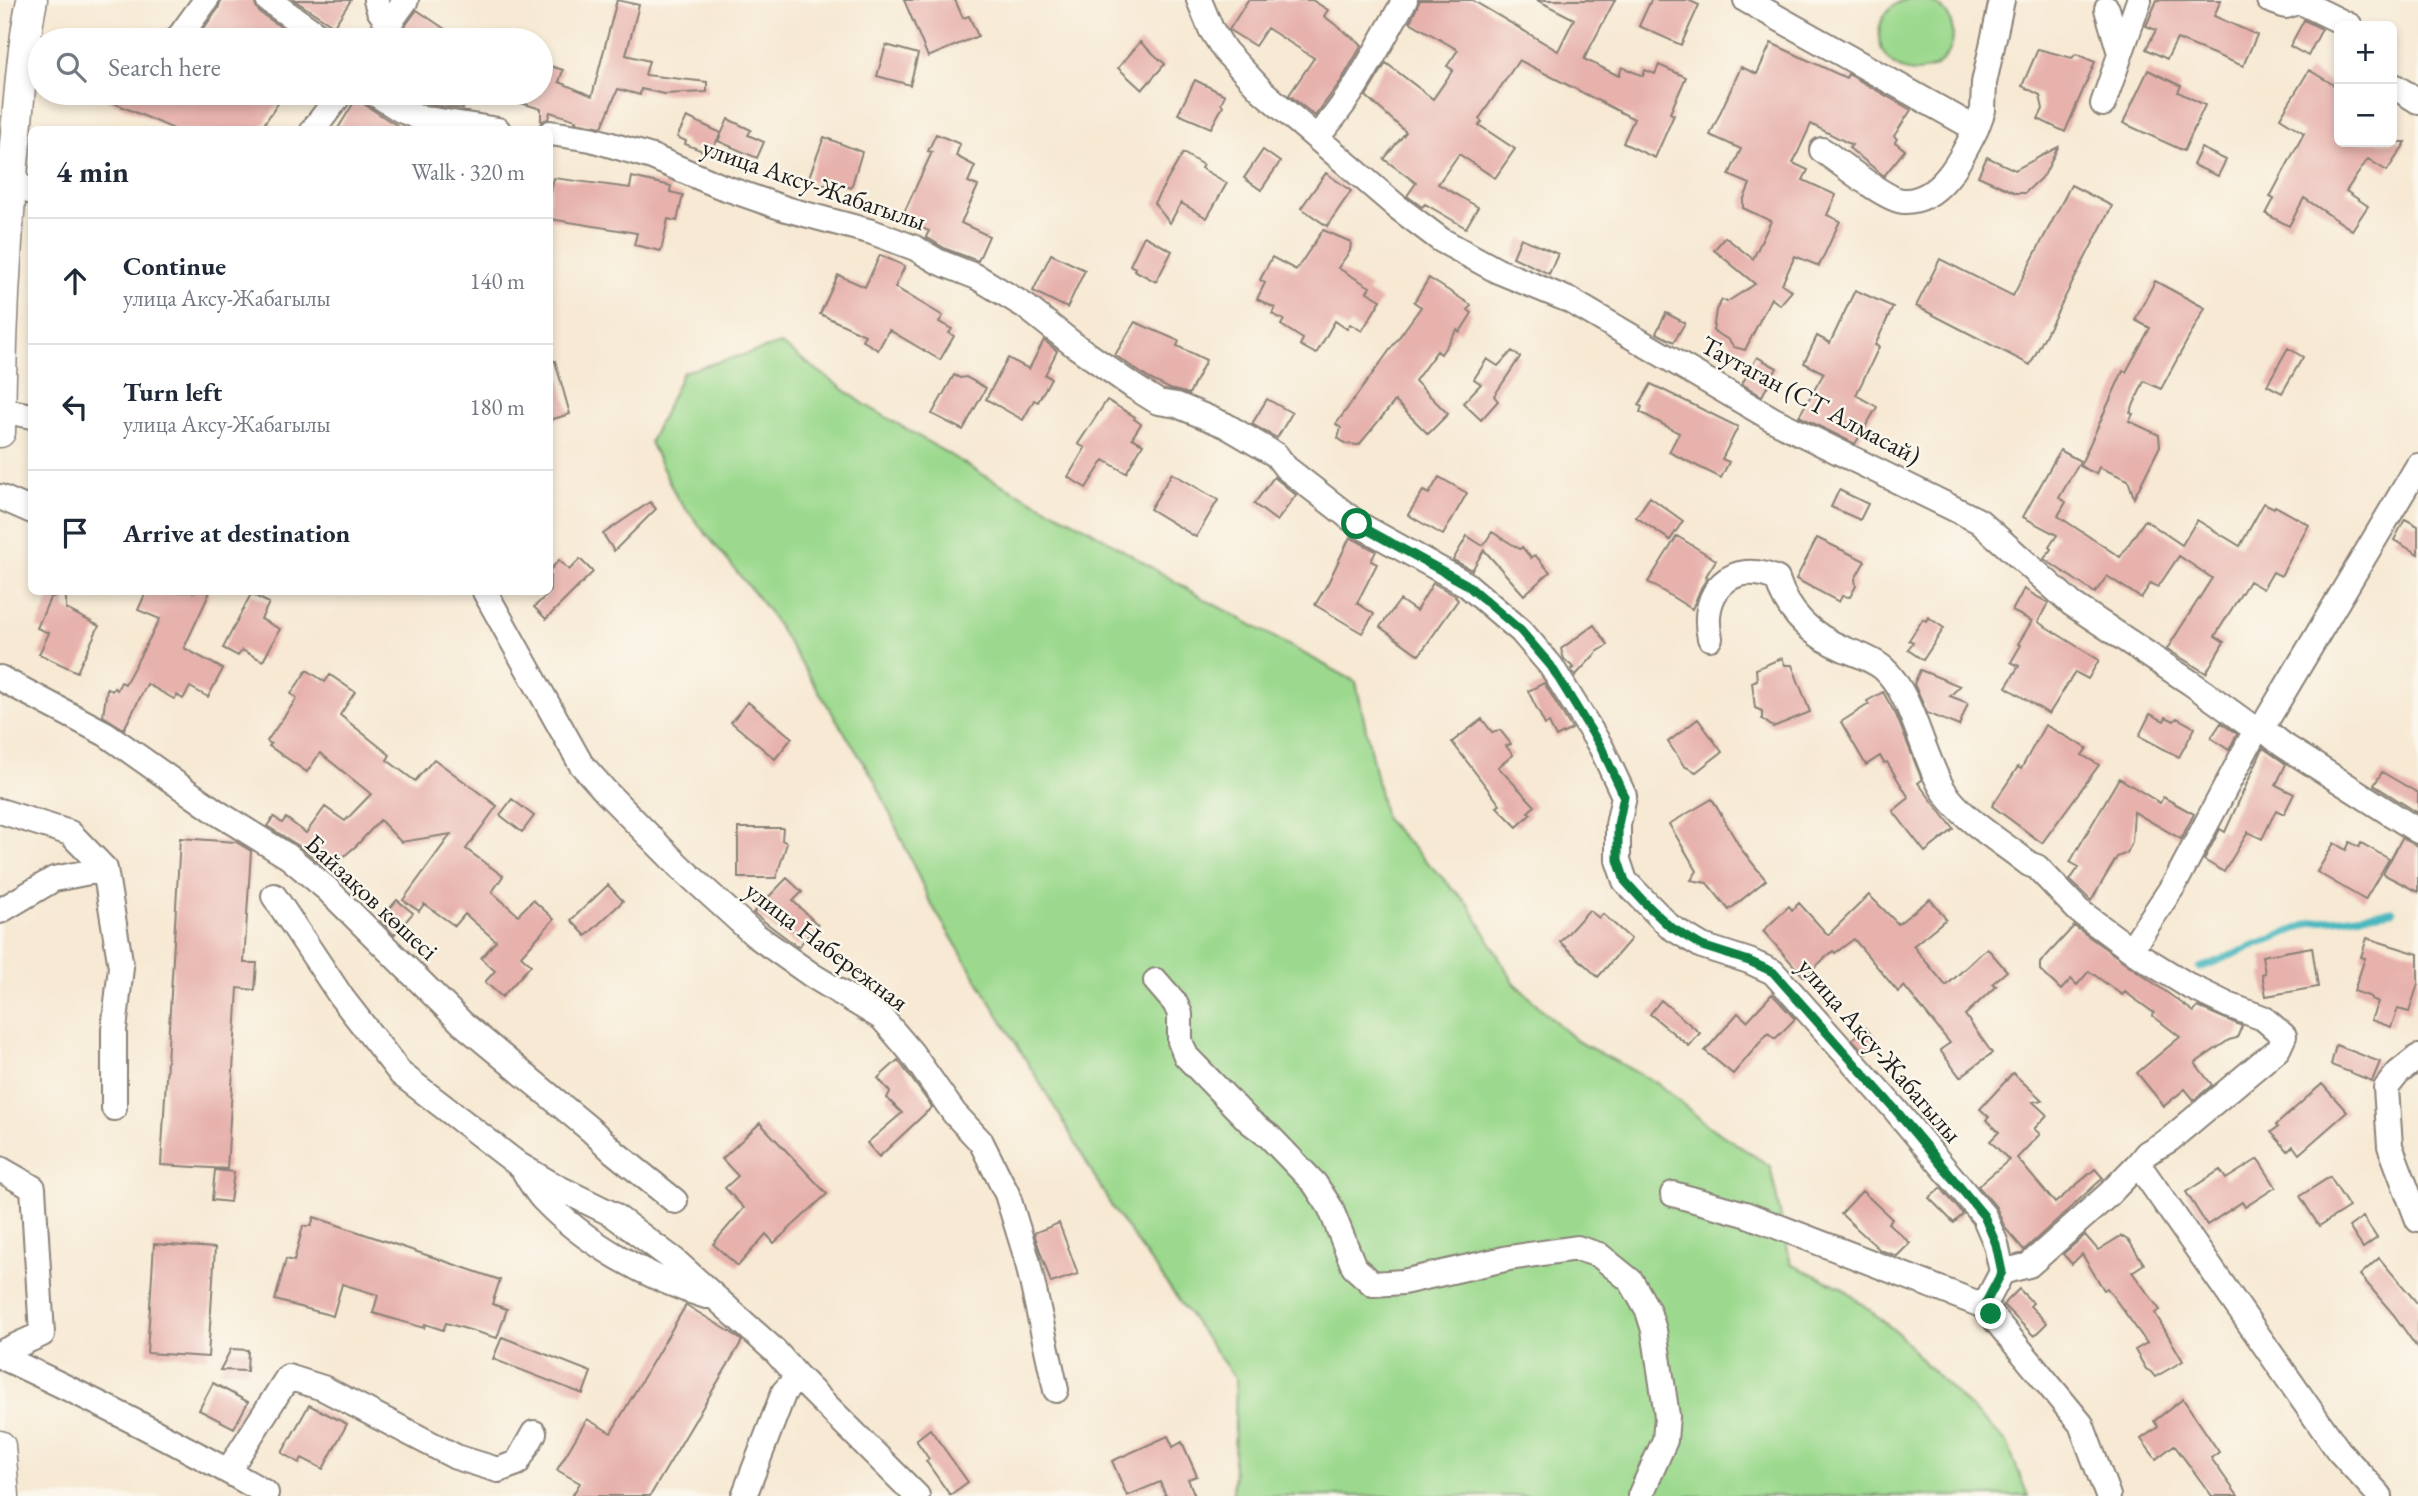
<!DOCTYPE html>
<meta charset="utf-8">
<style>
body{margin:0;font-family:"EB Garamond",serif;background:#f6f6f7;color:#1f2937}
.controls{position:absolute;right:21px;top:21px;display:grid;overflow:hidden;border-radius:10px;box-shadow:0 4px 10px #0003}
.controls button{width:63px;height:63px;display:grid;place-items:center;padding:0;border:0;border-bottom:2px solid #e0e1e3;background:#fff;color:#1f2937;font:35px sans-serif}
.stop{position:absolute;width:21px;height:21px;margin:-16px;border:5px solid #0b8043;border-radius:50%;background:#fff}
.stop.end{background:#0b8043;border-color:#fff;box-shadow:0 2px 7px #0008}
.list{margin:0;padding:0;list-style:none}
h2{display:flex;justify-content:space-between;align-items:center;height:91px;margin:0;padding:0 28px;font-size:30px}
h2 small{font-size:23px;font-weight:400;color:#747a83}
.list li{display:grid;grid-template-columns:46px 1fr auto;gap:21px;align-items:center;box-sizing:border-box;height:126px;padding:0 28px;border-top:2px solid #e0e1e3}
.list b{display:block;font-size:26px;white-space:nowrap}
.list p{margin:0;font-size:23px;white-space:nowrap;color:#747a83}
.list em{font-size:23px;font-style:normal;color:#747a83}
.icon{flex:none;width:38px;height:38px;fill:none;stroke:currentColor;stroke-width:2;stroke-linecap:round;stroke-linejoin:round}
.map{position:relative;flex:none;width:2418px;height:1496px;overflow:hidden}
.search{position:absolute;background:#fff;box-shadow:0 4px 10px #0003;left:28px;top:28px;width:525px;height:77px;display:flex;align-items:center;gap:18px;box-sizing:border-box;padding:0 24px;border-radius:38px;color:#747a83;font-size:26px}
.panel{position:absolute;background:#fff;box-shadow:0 4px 10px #0003;left:28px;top:126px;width:525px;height:469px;border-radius:10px}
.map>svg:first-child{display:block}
.green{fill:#9cd98e;stroke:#5c7a55;stroke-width:2}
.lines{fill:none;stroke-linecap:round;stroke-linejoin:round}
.stream{stroke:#48b8bf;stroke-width:7}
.building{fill:#e7b1ac}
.minor-casing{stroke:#8a8278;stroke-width:28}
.major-casing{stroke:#8a8278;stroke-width:33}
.minor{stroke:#fff;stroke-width:24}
.major{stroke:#fff;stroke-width:30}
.route{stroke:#0b8043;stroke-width:9}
.labels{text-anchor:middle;stroke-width:5;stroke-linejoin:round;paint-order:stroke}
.street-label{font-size:26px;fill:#1c1c1c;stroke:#fbf7ec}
</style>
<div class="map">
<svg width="2418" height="1496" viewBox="0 0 2418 1496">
<rect width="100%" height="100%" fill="#fbf7ec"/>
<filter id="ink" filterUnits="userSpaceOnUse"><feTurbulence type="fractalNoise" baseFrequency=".0143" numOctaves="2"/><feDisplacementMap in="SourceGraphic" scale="14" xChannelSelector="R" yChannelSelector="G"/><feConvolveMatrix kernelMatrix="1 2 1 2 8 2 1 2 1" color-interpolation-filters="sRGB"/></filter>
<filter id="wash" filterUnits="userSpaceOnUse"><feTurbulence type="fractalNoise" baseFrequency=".00686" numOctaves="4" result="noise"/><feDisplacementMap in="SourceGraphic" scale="28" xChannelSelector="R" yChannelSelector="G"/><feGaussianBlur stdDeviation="1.57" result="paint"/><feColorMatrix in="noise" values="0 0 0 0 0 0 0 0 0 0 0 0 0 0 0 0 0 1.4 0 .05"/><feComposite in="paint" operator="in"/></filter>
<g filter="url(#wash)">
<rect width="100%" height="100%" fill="#f7e9d3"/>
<path class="green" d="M1879 35a37 37 0 1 1 74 0a37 37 0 1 1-74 0Z
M781,344L864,404L989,478L1085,527L1206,600L1356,682L1385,819L1469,905L1514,983L1575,1040L1657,1083L1710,1127L1770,1166L1791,1264L1841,1287L1899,1334L1927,1366L2007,1443L2028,1496H1233L1236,1380L1113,1209L1060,1116L930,902L875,781L767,609L677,498L650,442L683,372Z"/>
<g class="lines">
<path class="stream" d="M2200,968L2313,922L2393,911"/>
</g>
<g id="blocks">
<path class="building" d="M221,0H253L259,12L294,36L291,40H256L242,31L236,40H195L218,9Z
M294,0H351L334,26Z
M617,0L639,5L626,55L649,61L645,75L707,82V92L664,94L641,89L640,95L618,89L602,127L575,122L576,120L550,112L548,119L541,122V109L502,97L503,93H541V63L563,70L559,82L592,96Z
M904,0H955L963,18L969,16L978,36L928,57Z
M1248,0H1312L1328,10L1324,16L1362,45L1341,81L1315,116L1289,95L1314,58L1267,28L1255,46L1229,30Z
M1420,0H1472L1558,51L1574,19L1537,0H1615L1584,59L1619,76L1622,67L1643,76L1645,70L1655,74L1659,65L1686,77L1670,113L1674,115L1655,158L1623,143L1634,119L1519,60L1479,119L1482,122L1479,125L1515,149L1495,178L1459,154L1438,184L1478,207L1466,228L1425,204L1422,207L1407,196L1416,183L1384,159L1406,132L1366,96L1386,63L1433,99L1453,70L1447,66L1458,50L1410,22Z
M1651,0H1688L1699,5L1681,45L1639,26Z
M2157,0H2221L2214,16L2257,35L2243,66L2177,39L2167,59L2146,49L2156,30L2146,26Z
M417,10L461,40H395Z
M2304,20L2322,29L2308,56L2290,46Z
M1140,42L1165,64L1142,90L1118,68Z
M1771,43L1846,78L1848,74L1911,110L1894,136L1897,139L1895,142L1905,150L1884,176L1849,148L1852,145L1811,124L1793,163L1808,170L1803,180L1836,195L1827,215L1840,221L1819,266L1795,256L1782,284L1792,291L1780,305L1771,298L1745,350L1734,347L1729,340L1713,331L1716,310L1722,300L1727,302L1755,284L1714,250L1725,237L1753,259L1771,221L1743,208V201L1750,184L1729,175L1741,149L1710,135L1741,67L1757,74Z
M886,45L918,54L910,85L877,76Z
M2038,49L2072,58L2076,54L2095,62L2065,132L2038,119L2043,109L2040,95L2022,86Z
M2148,70L2181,86L2178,92L2205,105L2184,151L2123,123Z
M2309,70L2339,88V142H2406L2387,171L2368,159L2346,191L2368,206L2352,230L2304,198L2289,226L2266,214L2274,199L2270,197L2304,133L2280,118Z
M1195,80L1225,95L1221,103L1223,106L1211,128L1178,114Z
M91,93H285L260,130H176Z
M402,93H470L463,109L427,104Z
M356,99L393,123L405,130H337Z
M687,117L721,133L710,154L685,144L686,141L677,137Z
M728,119L751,130L748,135L764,142L757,158L718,141Z
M936,134L960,144L956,156L975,166L968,182L978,186L961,223L989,236L978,261L946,249L926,237L929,231L901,219L932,152L928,151Z
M824,137L862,152L851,188L840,184L823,185L808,180Z
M2058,147L2045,174L2025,193H2016L1978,176L1987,157L2015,170Z
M2201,148L2226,160L2218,176L2193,165Z
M1263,150L1280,162L1261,190L1244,178Z
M1183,153L1203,165L1201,168L1227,183L1207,218L1181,203L1170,223L1154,203Z
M1326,173L1351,191L1327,226L1301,208Z
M632,177L671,186L670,192L683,195L677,221L668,219L661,251L634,245L637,233L550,219V197L554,178L630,188Z
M2071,185L2112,206L2030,365L1916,306L1940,259L2013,296Z
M1323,230L1351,242L1350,251L1338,268L1370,287L1367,292L1381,300L1362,331L1350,324L1347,329L1335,321L1316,354L1300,345L1303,339L1281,325L1284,320L1272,314L1275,308L1257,299L1265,283L1260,280L1272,257L1296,270Z
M1144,236L1172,251L1156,282L1134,270L1135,268L1130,265Z
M1521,238L1558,254L1549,274L1513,257Z
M1051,254L1085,270L1067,308L1033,291Z
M880,255L905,266L895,287L943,316L939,322L952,329L949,333L954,336L940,360L889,330L878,350L862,340L865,335L820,314L838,275L865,287Z
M1429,278L1471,305L1468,310L1472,313L1460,332L1457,330L1441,354L1437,351L1415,381L1448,414L1428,434L1395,401L1359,445L1346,444L1338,438L1341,428L1336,424L1421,307L1414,302Z
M2155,281L2205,308L2161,389L2144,381L2130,413L2133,414L2129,421L2159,435L2160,446L2134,498L2128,480L2099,467L2096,474L2080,466L2123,371L2126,372L2150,328L2135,320Z
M1855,290L1893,307L1875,345L1879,347L1856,395L1877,407L1855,444L1799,416L1824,373L1804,363L1817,336L1830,343Z
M1666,313L1685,323L1674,342L1656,333Z
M1135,322L1179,341L1177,346L1206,360L1189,394L1170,389L1148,378L1115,355Z
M1044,340L1057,351L1045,375L1051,378L1038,402L1034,400L1023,420L986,399L1008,358L1029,369Z
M2288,348L2303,357L2282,393L2267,385Z
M1512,351L1520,357L1494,396L1498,401L1481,420L1463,403L1481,384L1474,379L1487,359L1498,366Z
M1757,357L1777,368L1762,396L1742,384Z
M555,361L570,414L550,420V362Z
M954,375L960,378L966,377L986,388L963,430L932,414Z
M1651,384L1738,427L1722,459L1729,462L1721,478L1669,452L1679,433L1640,412L1642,407L1639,405Z
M1267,399L1292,413L1277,438L1252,424Z
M1107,400L1135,417L1134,419L1141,424L1132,438L1143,444L1126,473L1104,460L1086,488L1068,477L1085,448L1078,444Z
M2060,450L2080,461L2059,498L2066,502L2058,516L2120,557L2145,520L2182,545L2197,520L2240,546L2264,503L2274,508L2275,506L2309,525L2281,576L2273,572L2263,589L2249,581L2215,636L2224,642L2206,673L2167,649L2212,578L2179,556L2158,587L2151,583L2141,598L2107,576L2095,593L2044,559L2051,549L2049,547L2057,535L2023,517Z
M1172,473L1218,500L1196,537L1150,509Z
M1274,477L1296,495L1277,521L1254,504Z
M1439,477L1467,493L1443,535L1408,515L1423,491L1429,494Z
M1839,490L1868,504L1860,520L1831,507Z
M1650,497L1683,521L1670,540L1636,517Z
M650,502L656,509L614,551L603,534Z
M2405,519L2418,526V554L2394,540Z
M1492,532L1520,549L1522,547L1531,558L1535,555L1550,572L1524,595L1484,550L1472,570L1453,560L1467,536L1483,546Z
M1677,536L1716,560L1706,576L1708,577L1701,588L1692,609L1648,582Z
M1350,537L1376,551L1371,561L1377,564L1357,603L1374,614L1362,633L1315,605L1328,583Z
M1817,538L1865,561L1855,579L1856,586L1850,597L1842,596L1839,602L1796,579Z
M580,559L593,572L546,619L534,607L550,592V570L559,560L569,570Z
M1433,583L1456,596L1455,597L1458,600L1419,655L1380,627L1400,600L1416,611Z
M2024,589L2048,603L2038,622L2099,660L2088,679L2075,672L2049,714L2006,687L2019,666L2011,662L2021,645L2018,644L2032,621L2012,611Z
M66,592V609L99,626L77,672L39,654L49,633L37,628L50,598Z
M146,592H210L184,648L223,669L208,697L190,687L183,699L177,695L174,699L147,684L124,729L103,716L107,688L112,691L114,688L117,690L121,682L125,684L160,619L138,610Z
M251,594L269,603L261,619L280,629L263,661L242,650L238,656L223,648Z
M1928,617L1944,628L1923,660L1908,650L1913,642L1909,640L1923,619L1926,621Z
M1594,625L1608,645L1597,652L1575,676L1571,669L1574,668L1564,659L1561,649Z
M1782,658L1785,665H1792L1810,712L1773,727L1762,719V711L1755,708L1752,682L1757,680L1756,669Z
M307,670L325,682L330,675L355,692L340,715L390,755L387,760L415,781L434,759L497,806L466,849L503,876L492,892L518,915L533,900L554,919L521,956L531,965L502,997L485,982L495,971L481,958L496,941L465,914L455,926L424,904L419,911L403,900L451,834L401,842L380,820L357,845L328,870L299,846L267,826L274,817L282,823L286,818L306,833L325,807L345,821L371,794L320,753L307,772L269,746L271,744L267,741L297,698L291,694Z
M1920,670L1960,686L1950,696L1968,703L1959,726L1927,713L1914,684Z
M1544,683L1572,729L1556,737L1549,723L1545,725L1528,691Z
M1883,692L1896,715L1922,780L1918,783L1954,829L1925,852L1893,811L1909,798L1887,762L1884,763L1880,756L1866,765L1841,722L1869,704L1867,701Z
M748,702L792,738L775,759L731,722Z
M2150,714L2164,721L2166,717L2174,721L2177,718L2195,728L2179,757L2139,736Z
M1482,719L1492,732L1500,730L1511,744L1506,746L1513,755L1498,767L1535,806L1528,812L1531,814L1517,827L1497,807L1500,805L1452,742Z
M1698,719L1722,752L1696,772L1684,766L1668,742Z
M2221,723L2237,734L2229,750L2211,738Z
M2045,725L2087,748L2082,755L2099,765L2042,843L1992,806L2018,767L2021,769Z
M2263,748L2286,764L2276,785L2294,794L2284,814L2276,810L2262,839L2248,832L2224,872L2204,860L2220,829L2225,832Z
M2382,772L2418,793V813L2374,785Z
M2119,778L2160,803L2163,797L2194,814L2181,839L2134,812L2132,842L2127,853L2117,857L2091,901L2070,880L2079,867L2070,862Z
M512,799L534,816L522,832L500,815Z
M1712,799L1741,849L1766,880L1729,910L1707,883L1691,880L1697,871L1669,824Z
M738,828H783L782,840L787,843L776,878H738Z
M180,838L236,842L251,851L244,963H257L255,990L238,988L227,1169L161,1165Z
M2402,838L2418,846V892L2383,874Z
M2350,842L2359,847L2361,843L2389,859L2365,900L2317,872L2334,843L2346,850Z
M787,878L802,892L793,901L818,925L798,947L753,913Z
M608,885L623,901L586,936L571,920Z
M1869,895L1898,924L1930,899L1946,919L1913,946L1946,986L1987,948L2007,971L1992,984L1996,986L1965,1015L1992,1053L1960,1077L1940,1050L1950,1043L1904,986L1898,992L1854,939L1835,953L1833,951L1804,977L1763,931L1789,906L1792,910L1799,903L1828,935Z
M397,900L413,913L394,935L380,920Z
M1589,910L1599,918L1603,914L1631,939L1598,977L1560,942Z
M2074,926L2194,1012L2198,1007L2242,1026L2237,1038L2229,1040L2195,1063L2212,1085L2194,1100L2185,1089L2164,1106L2137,1073L2180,1037L2153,1016L2154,1013L2125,992L2122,995L2089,971L2077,985L2071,979L2061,990L2040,970V963Z
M2367,938L2418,954V984L2409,1012L2398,1009L2391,1027L2371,1020L2378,1002L2371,999V997L2354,991L2365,958L2361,957Z
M2312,947L2318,987L2266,996L2262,974L2265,973L2262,956Z
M1772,994L1795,1019L1775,1039L1768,1033L1733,1074L1705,1051L1738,1013L1747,1021Z
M1661,1000L1700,1033L1689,1046L1650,1014Z
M1866,1028L1878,1043L1865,1053L1852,1039Z
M2336,1045L2380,1062L2372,1081L2331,1065Z
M898,1060L932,1107L879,1157L867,1143L902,1113L887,1098L890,1092L878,1078Z
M2013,1073L2042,1100L2033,1102L2047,1115L2034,1129L2040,1134L2017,1158L2055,1203L2095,1169L2103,1178L2024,1250L2005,1228L1996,1207L1978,1186L2009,1160L1990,1141L1999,1132L1986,1120L1989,1117L1980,1109Z
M2322,1084L2347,1112L2299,1154L2293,1146L2288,1151L2271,1132L2278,1127L2276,1125Z
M760,1123L827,1194L774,1243L766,1234L738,1266L713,1244L744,1208L725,1188L738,1176L722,1159Z
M2258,1159L2276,1187L2245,1207L2242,1202L2207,1225L2186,1192L2220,1170L2226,1179Z
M215,1170L234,1172L230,1202L212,1200Z
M2330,1177L2349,1207L2319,1226L2300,1196Z
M1941,1188L1963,1214L1954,1223L1929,1198Z
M1862,1191L1892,1219L1888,1223L1910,1243L1897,1256L1880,1250L1841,1214Z
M314,1217L500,1280L492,1304L507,1309L497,1338L446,1323L443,1330L425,1324L424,1328L373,1313L378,1295L342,1284L333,1316L275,1300L286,1259L294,1261L303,1226H311Z
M2363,1217L2377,1238L2363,1248L2349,1227Z
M1059,1223L1078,1274L1051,1283L1034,1233Z
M2085,1235L2098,1250L2121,1236L2129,1241L2144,1264L2132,1272L2160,1310L2155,1313L2183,1361L2155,1377L2151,1372L2146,1369L2135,1350L2147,1343L2107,1288L2104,1290L2082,1254L2072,1264L2063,1254Z
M154,1244L215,1248L208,1357L147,1353Z
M2379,1258L2418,1304V1349L2394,1315L2360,1275Z
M2019,1289L2033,1303L2030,1306L2047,1323L2034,1336L2003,1305Z
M686,1305L732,1333L742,1341L650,1496H572L580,1483L557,1470L587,1419L611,1433Z
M502,1337L591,1372L583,1394L493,1359Z
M231,1349L248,1350L247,1371L220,1370Z
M213,1383L248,1402L234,1428L199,1410Z
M2183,1399L2219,1452L2211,1458L2238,1496H2212L2174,1445L2156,1459L2141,1439L2158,1427L2154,1421Z
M309,1405L347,1424L323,1469L302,1458L299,1463L282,1453Z
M930,1429L968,1482L950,1495L926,1461L929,1459L916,1440Z
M1168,1436L1173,1447L1182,1442L1197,1476L1188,1479L1195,1496H1166L1160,1482L1127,1496L1112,1461Z"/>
</g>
</g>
<g filter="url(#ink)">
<use href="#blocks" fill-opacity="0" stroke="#8a8278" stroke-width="2"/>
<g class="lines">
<g class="minor-casing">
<path id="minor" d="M268,0L325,40
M376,0L379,10L389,24
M1199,0L1211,29L1225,51L1262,91L1396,206L1441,240L1498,271L1571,301L1774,420L1979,521L2072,604L2191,683L2256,730L2262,728L2283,745L2418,831
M1746,0L1976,129L1983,110L1984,83L2002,0
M2269,0L2286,6L2299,1L2350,26
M2107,9L2120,53
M177,40L206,0
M377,40L406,0
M2392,85L2418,101
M374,93L401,110L421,118L498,130
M2103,104L2139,0
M313,130L341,93
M550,133L591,139L652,157L720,186L786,209L872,232L915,248L939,262L977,277L1025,306L1073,344L1134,387L1158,402L1177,405L1225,425L1276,455L1286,468L1358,524L1466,584L1521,631L1551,666L1601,747L1624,796L1618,825V860L1625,881L1669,926L1702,946L1749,961L1773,972L1893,1107L1984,1216L1996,1244L2002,1272L1984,1306L2081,1424L2108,1496
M1316,137C1352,101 1379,44 1405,0
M1822,150C1838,161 1887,201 1904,201C1941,202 1962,157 1976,129
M11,181L32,192
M0,410L32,416
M0,497L32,511
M485,592L581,764L606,792L679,866L755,935L813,976L882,1018L911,1052L954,1113L981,1142L1007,1194L1027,1259L1056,1390
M1710,638C1699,592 1732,558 1777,579C1788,614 1811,635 1844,649C1857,654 1872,659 1883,668C1913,694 1922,757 1944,791C1963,820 2002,842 2029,864L2037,867L2079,911L2137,954L2189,986L2228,1005L2263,1018L2284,1036L2278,1049L2169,1140L2147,1153L2138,1164L2338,1450L2380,1496
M0,678L106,734L218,813L289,857L327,889L462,1023L592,1131L614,1152L675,1201
M2262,728L2418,466
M0,811L70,833L105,869L121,967L114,1030V1108
M274,896L342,998L401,1074L519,1165L555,1186L612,1214L674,1260L775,1351L798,1377
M0,911L54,879L105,869
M2131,949L2175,883L2256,730
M1156,981L1175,1003L1180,1014V1041L1186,1056L1249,1121L1270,1137L1315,1184L1330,1207L1354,1267L1373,1284L1403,1282L1509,1258L1577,1248L1599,1255L1631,1281L1648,1311L1654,1330L1667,1416L1665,1440L1640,1496
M2418,1057L2398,1073L2386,1088L2390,1146L2418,1220
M0,1169L33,1188L42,1334L0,1353
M524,1171C529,1180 535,1190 542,1198C583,1242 649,1279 706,1296
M1673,1194L1745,1214L1984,1306
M2002,1272L2029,1265L2109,1194L2138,1164
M0,1356C90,1398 180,1443 266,1493L264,1496
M228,1471L288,1377L323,1388L456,1457L498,1470L517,1463L534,1433
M744,1496L784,1392L798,1377L917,1496"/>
</g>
<g class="major-casing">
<path id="major" d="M0,432C1,332 6,232 16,133C20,88 23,44 32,0
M0,1446L4,1496"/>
</g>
<use href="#minor" class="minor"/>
<use href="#major" class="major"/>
</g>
</g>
<g class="lines" filter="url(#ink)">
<path class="route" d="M1357,524L1466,584L1521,631L1551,666L1601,747L1624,796L1618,825V860L1625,881L1644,902L1669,926L1702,946L1749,961L1773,972L1893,1107L1984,1216L1996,1244L2002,1272L1984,1306L1991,1314"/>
</g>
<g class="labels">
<g class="street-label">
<text transform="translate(814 184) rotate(19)" y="9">улица Аксу-Жабагылы</text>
<text transform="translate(1811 400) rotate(28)" y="9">Таутаган (СТ Алмасай)</text>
<text transform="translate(372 897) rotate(43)" y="9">Байзақов көшесі</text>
<text transform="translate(827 946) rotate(37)" y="9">улица Набережная</text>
<text transform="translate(1880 1050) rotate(49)" y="9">улица Аксу-Жабагылы</text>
</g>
</g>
</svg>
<div class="controls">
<button>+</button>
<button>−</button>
</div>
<div class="stop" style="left:1357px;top:524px"></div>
<div class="stop end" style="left:1991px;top:1314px"></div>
<div class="search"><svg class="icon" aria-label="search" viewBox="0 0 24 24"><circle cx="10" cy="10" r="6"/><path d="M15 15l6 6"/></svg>Search here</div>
<section class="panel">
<h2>4 min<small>Walk · 320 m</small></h2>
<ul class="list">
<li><svg class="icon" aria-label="ahead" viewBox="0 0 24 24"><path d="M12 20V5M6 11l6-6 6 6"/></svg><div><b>Continue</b><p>улица Аксу-Жабагылы</p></div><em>140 m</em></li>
<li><svg class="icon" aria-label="left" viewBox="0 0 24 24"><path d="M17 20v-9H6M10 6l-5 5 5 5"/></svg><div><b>Turn left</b><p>улица Аксу-Жабагылы</p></div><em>180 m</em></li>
<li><svg class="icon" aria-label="arrive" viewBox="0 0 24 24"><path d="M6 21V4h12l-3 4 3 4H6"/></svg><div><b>Arrive at destination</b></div></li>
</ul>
</section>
</div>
